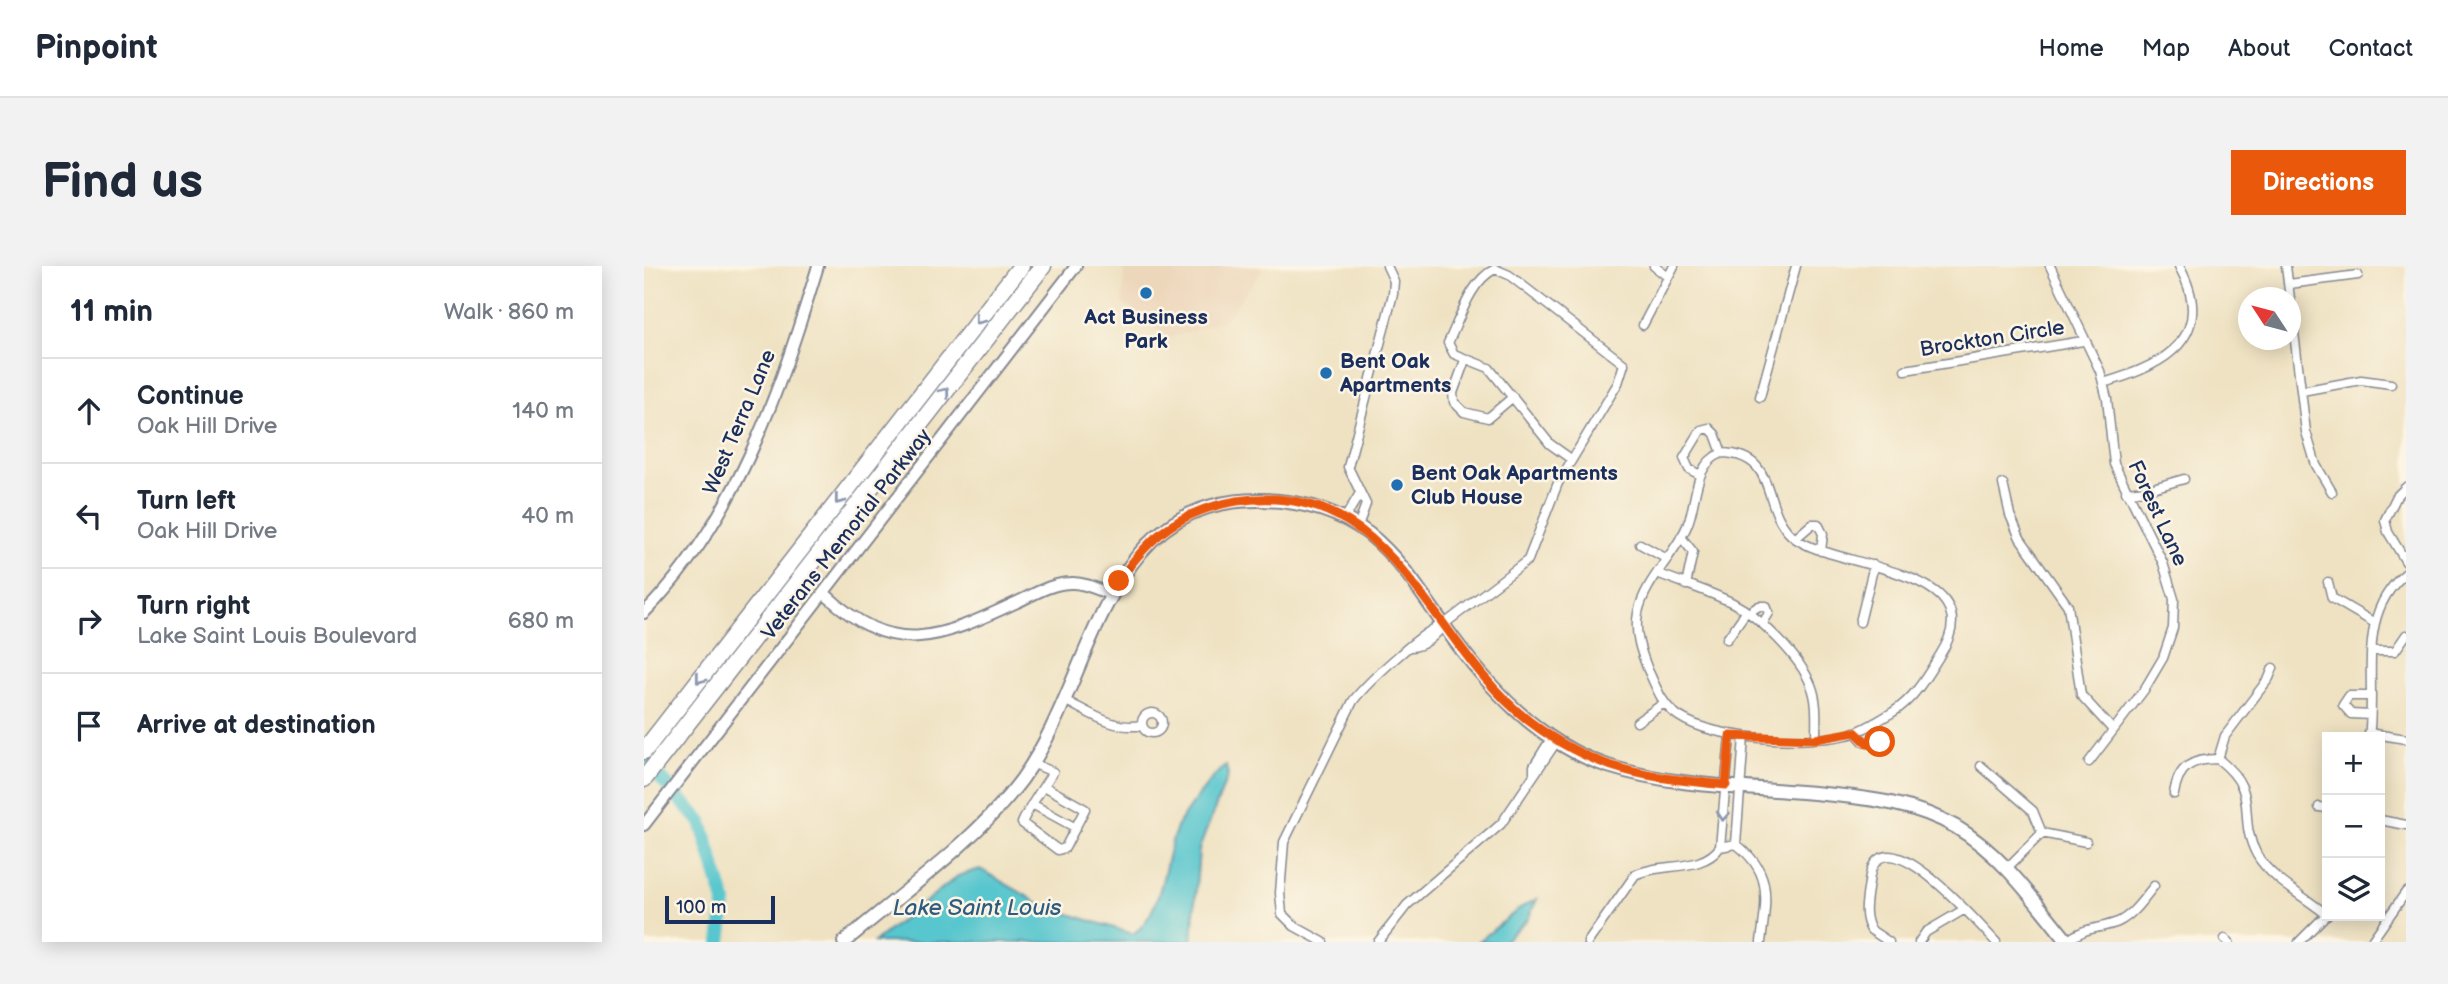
<!DOCTYPE html>
<meta charset="utf-8">
<style>
body{margin:0;font-family:"Balsamiq Sans",sans-serif;background:#f2f2f3;color:#1f2937}
.controls{position:absolute;right:21px;bottom:21px;display:grid;overflow:hidden;border-radius:0px;box-shadow:0 4px 18px #0003}
.controls button{width:63px;height:63px;display:grid;place-items:center;padding:0;border:0;border-bottom:2px solid #e0e1e3;background:#fff;color:#1f2937;font:35px sans-serif}
.compass{position:absolute;left:1594px;top:21px;width:63px;height:63px;border-radius:50%;background:#fff;box-shadow:0 4px 18px #0003;rotate:306deg}
.scale{position:absolute;left:21px;bottom:18px;width:110px;box-sizing:border-box;padding-left:7px;border:4px solid #1b2f5e;border-top:0;font-size:19px;line-height:24px;white-space:nowrap;color:#1b2f5e;-webkit-text-stroke:5px #fcf5e5;paint-order:stroke}
.stop{position:absolute;width:21px;height:21px;margin:-16px;border:5px solid #ea580c;border-radius:50%;background:#fff}
.stop.end{background:#ea580c;border-color:#fff;box-shadow:0 2px 7px #0008}
.list{margin:0;padding:0;list-style:none}
h2{display:flex;justify-content:space-between;align-items:center;height:91px;margin:0;padding:0 28px;font-size:30px}
h2 small{font-size:23px;font-weight:400;color:#747a83}
.list li{display:grid;grid-template-columns:46px 1fr auto;gap:21px;align-items:center;box-sizing:border-box;height:105px;padding:0 28px;border-top:2px solid #e0e1e3}
.list b{display:block;font-size:26px;white-space:nowrap}
.list p{margin:0;font-size:23px;white-space:nowrap;color:#747a83}
.list em{font-size:23px;font-style:normal;color:#747a83}
.icon{flex:none;width:38px;height:38px;fill:none;stroke:currentColor;stroke-width:2;stroke-linecap:round;stroke-linejoin:round}
.map{position:relative;flex:none;width:1762px;height:676px;overflow:hidden;border-radius:0px}
header{display:flex;align-items:center;gap:42px;box-sizing:border-box;height:98px;padding:0 35px;background:#fff;border-bottom:2px solid #e0e1e3}
header strong{font-size:33px}
nav{display:flex;gap:38px;margin-inline-start:auto;font-size:24px}
.intro{display:flex;align-items:center;justify-content:space-between;box-sizing:border-box;height:168px;padding:0 42px}
h1{margin:0;font-size:49px}
.button{padding:18px 32px;border-radius:0px;background:#ea580c;color:#fff;font-size:24px;font-weight:700}
main{display:flex;gap:42px;padding:0 42px}
aside{flex:1;background:#fff;border-radius:0px;box-shadow:0 4px 18px #0003}
.map>svg:first-child{display:block}
.built{fill:#edd7bb}
.water{fill:#58c6ce;stroke:#3a7a96;stroke-width:2}
.lines{fill:none;stroke-linecap:round;stroke-linejoin:round}
.river{stroke:#58c6ce;stroke-width:14}
.minor-casing{stroke:#858890;stroke-width:11}
.tertiary-casing{stroke:#858890;stroke-width:14}
.secondary-casing{stroke:#858890;stroke-width:16}
.motorway-casing{stroke:#858890;stroke-width:19}
.minor{stroke:#fff;stroke-width:8}
.tertiary{stroke:#fff;stroke-width:10}
.secondary{stroke:#fff;stroke-width:12}
.motorway{stroke:#fff;stroke-width:16}
.oneway{stroke:#8d97ae}
.route{stroke:#ea580c;stroke-width:9}
.poi-dot{fill:#1f6fb2;stroke:#fcf5e5;stroke-width:2.5}
.labels{text-anchor:middle;stroke-width:5;stroke-linejoin:round;paint-order:stroke}
.poi-label{font-size:21px;font-weight:bold;fill:#1b2f5e;stroke:#fcf5e5;text-anchor:start}
.street-label{font-size:21px;fill:#1b2f5e;stroke:#fcf5e5}
.water-label{font-size:23px;font-style:italic;fill:#2d5c80;stroke:#fcf5e5}
</style>
<header>
<strong>Pinpoint</strong>
<nav><a>Home</a><a>Map</a><a>About</a><a>Contact</a></nav>
</header>
<div class="intro"><h1>Find us</h1><a class="button">Directions</a></div>
<main>
<aside>
<h2>11 min<small>Walk · 860 m</small></h2>
<ul class="list">
<li><svg class="icon" aria-label="ahead" viewBox="0 0 24 24"><path d="M12 20V5M6 11l6-6 6 6"/></svg><div><b>Continue</b><p>Oak Hill Drive</p></div><em>140 m</em></li>
<li><svg class="icon" aria-label="left" viewBox="0 0 24 24"><path d="M17 20v-9H6M10 6l-5 5 5 5"/></svg><div><b>Turn left</b><p>Oak Hill Drive</p></div><em>40 m</em></li>
<li><svg class="icon" aria-label="right" viewBox="0 0 24 24"><path d="M7 20v-9h11M14 6l5 5-5 5"/></svg><div><b>Turn right</b><p>Lake Saint Louis Boulevard</p></div><em>680 m</em></li>
<li><svg class="icon" aria-label="arrive" viewBox="0 0 24 24"><path d="M6 21V4h12l-3 4 3 4H6"/></svg><div><b>Arrive at destination</b></div></li>
</ul>
</aside>
<div class="map">
<svg width="1762" height="676" viewBox="0 0 1762 676">
<rect width="100%" height="100%" fill="#fcf5e5"/>
<filter id="ink" filterUnits="userSpaceOnUse"><feTurbulence type="fractalNoise" baseFrequency=".0143" numOctaves="2"/><feDisplacementMap in="SourceGraphic" scale="14" xChannelSelector="R" yChannelSelector="G"/><feConvolveMatrix kernelMatrix="1 2 1 2 8 2 1 2 1" color-interpolation-filters="sRGB"/></filter>
<filter id="wash" filterUnits="userSpaceOnUse"><feTurbulence type="fractalNoise" baseFrequency=".00686" numOctaves="4" result="noise"/><feDisplacementMap in="SourceGraphic" scale="28" xChannelSelector="R" yChannelSelector="G"/><feGaussianBlur stdDeviation="1.57" result="paint"/><feColorMatrix in="noise" values="0 0 0 0 0 0 0 0 0 0 0 0 0 0 0 0 0 1.4 0 .05"/><feComposite in="paint" operator="in"/></filter>
<g filter="url(#wash)">
<rect width="100%" height="100%" fill="#efe2c2"/>
<path class="built" d="M481,0H613L619,4L580,55L525,72L478,36Z"/>
<path class="water" d="M582,500L584,509L555,583L548,676H230L314,610L336,603L400,640L489,668C518,648 519,601 530,569C536,552 548,538 559,524C566,515 572,506 582,500Z
M893,633L884,653L859,676H834L876,642Z"/>
<g class="lines">
<path class="river" d="M0,494L57,556L81,636L76,676"/>
</g>
</g>
<g filter="url(#ink)">
<g class="lines">
<g class="minor-casing">
<path id="minor" d="M1010,0L1024,11
M1406,0L1456,105L1463,133L1470,198L1519,297L1530,333L1529,362L1519,392L1500,424L1445,496
M1642,0L1662,166L1672,199L1688,226
M1645,18L1714,9
M999,59L1030,0
M821,94L809,127L810,136L820,146L844,152L869,131
M1261,104L1439,75
M1459,117C1520,100 1574,71 1535,0
M1658,125L1717,114L1747,118
M1116,131L1152,0
M1056,209L1045,203L1040,192L1057,164L1065,162L1071,168L1078,187C1135,189 1116,239 1147,269C1184,304 1354,299 1296,389C1283,410 1271,432 1249,446C1235,454 1218,466 1202,469C1159,479 1061,474 1028,445C1016,434 1011,418 1004,404C997,386 990,367 994,347C1001,314 1030,290 1043,260C1054,235 1048,199 1078,187
M1359,218L1366,249L1376,272L1424,340L1437,429L1469,464
M1762,221L1753,230L1741,254L1744,266L1762,296
M1482,226L1502,224L1540,213
M701,252L716,227
M714,260L722,238L704,201L749,28L750,15L743,0
M1037,271L1049,286L1042,319
M1152,272L1168,258H1174L1179,268L1177,285
M996,278L1023,293
M1013,307C1038,317 1065,325 1089,337C1116,351 1156,391 1167,419C1174,436 1172,454 1172,473
M1684,316L1688,332L1729,356
M1104,347L1115,340H1122L1125,347L1119,357
M1216,356L1230,299
M1083,373L1102,346
M767,381C779,381 793,369 799,359L884,294L914,217L974,117L980,98L865,9L851,3C826,15 816,53 804,77L810,88L845,102L906,178L927,193
M1727,385H1751L1762,369
M420,434C445,446 470,465 498,459
M498 457a10 10 0 1 1 20 0a10 10 0 1 1-20 0Z
M1726,449L1707,448L1699,439L1705,430H1727
M993,456L1020,437
M1211,466L1220,476L1233,478L1235,465L1230,457
M1725,467L1762,473
M1725,471C1733,414 1711,348 1762,307
M1574,493L1581,470L1625,412L1629,402
M388,497L409,506C398,523 386,539 378,557L414,584L421,582L441,543L400,520
M1337,500L1389,545L1398,567
M890,508V500L908,471
M1530,528C1534,500 1548,493 1574,493C1619,528 1591,548 1613,589C1627,613 1661,631 1683,649
M388,538L432,562
M1675,541L1683,542
M1736,554L1762,559
M1398,567L1442,576
M1092,578L1100,471
M1076,581L1092,578C1130,607 1122,634 1117,676
M1363,602L1398,567
M1581,673L1585,676
M679,676L650,660L638,648L636,627L640,576L709,435C722,418 781,362 799,359
M734,676L763,639L857,558L913,475
M944,676L991,609C1016,596 1058,607 1076,581L1086,470
M1245,676L1227,664C1218,649 1223,632 1225,616C1233,538 1335,659 1352,676
M1275,676L1282,666L1321,643
M1422,676C1441,660 1453,664 1474,656C1489,649 1500,632 1510,620
M1655,676L1683,648
M1727,676L1762,626"/>
</g>
<g class="tertiary-casing">
<path id="tertiary" d="M181,328C250,393 294,373 371,337C389,329 407,317 427,317C440,316 455,324 468,329
M0,347C93,253 136,124 174,0
M0,559L432,0"/>
</g>
<g class="secondary-casing">
<path id="secondary" d="M200,676C259,626 332,575 378,513C452,411 456,230 619,234C657,235 695,245 725,268C757,294 778,328 801,361C842,419 895,478 964,500C1033,522 1109,521 1180,528C1225,532 1273,538 1312,561C1359,589 1390,635 1424,676"/>
</g>
<g class="motorway-casing">
<path id="motorway" d="M0,485L377,0
M0,513L399,0"/>
</g>
<use href="#minor" class="minor"/>
<use href="#tertiary" class="tertiary"/>
<use href="#secondary" class="secondary"/>
<use href="#motorway" class="motorway"/>
</g>
<defs><path id="oneway-chevron" d="M-2-3.5L2.5 0L-2 3.5" fill="none" stroke-width="1.6" stroke-linecap="round" stroke-linejoin="round" transform="scale(1.75)"/></defs>
<g class="oneway">
<use href="#oneway-chevron" transform="translate(335 54) rotate(128)"/>
<use href="#oneway-chevron" transform="translate(301 126) rotate(-52)"/>
<use href="#oneway-chevron" transform="translate(195 234) rotate(128)"/>
<use href="#oneway-chevron" transform="translate(56 413) rotate(128)"/>
<use href="#oneway-chevron" transform="translate(1079 550) rotate(95)"/>
</g>
</g>
<g class="lines" filter="url(#ink)">
<path class="route" d="M475,315C505,270 538,244 593,235C751,211 784,377 885,455C952,506 1001,511 1082,519L1086,470L1172,473L1211,466L1224,478L1236,476"/>
</g>
<g class="poi-dot">
<circle cx="502" cy="27" r="7"/>
<circle cx="682" cy="107" r="7"/>
<circle cx="753" cy="219" r="7"/>
</g>
<g class="labels">
<g class="poi-label">
<text x="502" y="58" text-anchor="middle">Act Business<tspan x="502" dy="24">Park</tspan></text>
<text x="696" y="102">Bent Oak<tspan x="696" dy="24">Apartments</tspan></text>
<text x="767" y="214">Bent Oak Apartments<tspan x="767" dy="24">Club House</tspan></text>
</g>
<g class="street-label">
<text transform="translate(1348 72) rotate(-9)" y="7">Brockton Circle</text>
<text transform="translate(95 156) rotate(-67)" y="7">West Terra Lane</text>
<text transform="translate(1514 247) rotate(65)" y="7">Forest Lane</text>
<text transform="translate(202 268) rotate(-52)" y="7">Veterans Memorial Parkway</text>
</g>
<g class="water-label">
<text x="333" y="649">Lake Saint Louis</text>
</g>
</g>
</svg>
<div class="controls">
<button>+</button>
<button>−</button>
<button><svg class="icon" aria-label="layers" viewBox="0 0 24 24"><path d="M12 4l9 5-9 5-9-5zM3 14l9 5 9-5"/></svg></button>
</div>
<svg class="compass" viewBox="-18 -18 36 36"><path d="M0-13l5 13h-10z" fill="#e53935"/><path d="M0 13l5-13h-10z" fill="#747a83"/></svg>
<div class="scale">100 m</div>
<div class="stop" style="left:1236px;top:476px"></div>
<div class="stop end" style="left:475px;top:315px"></div>
</div>
</main>
